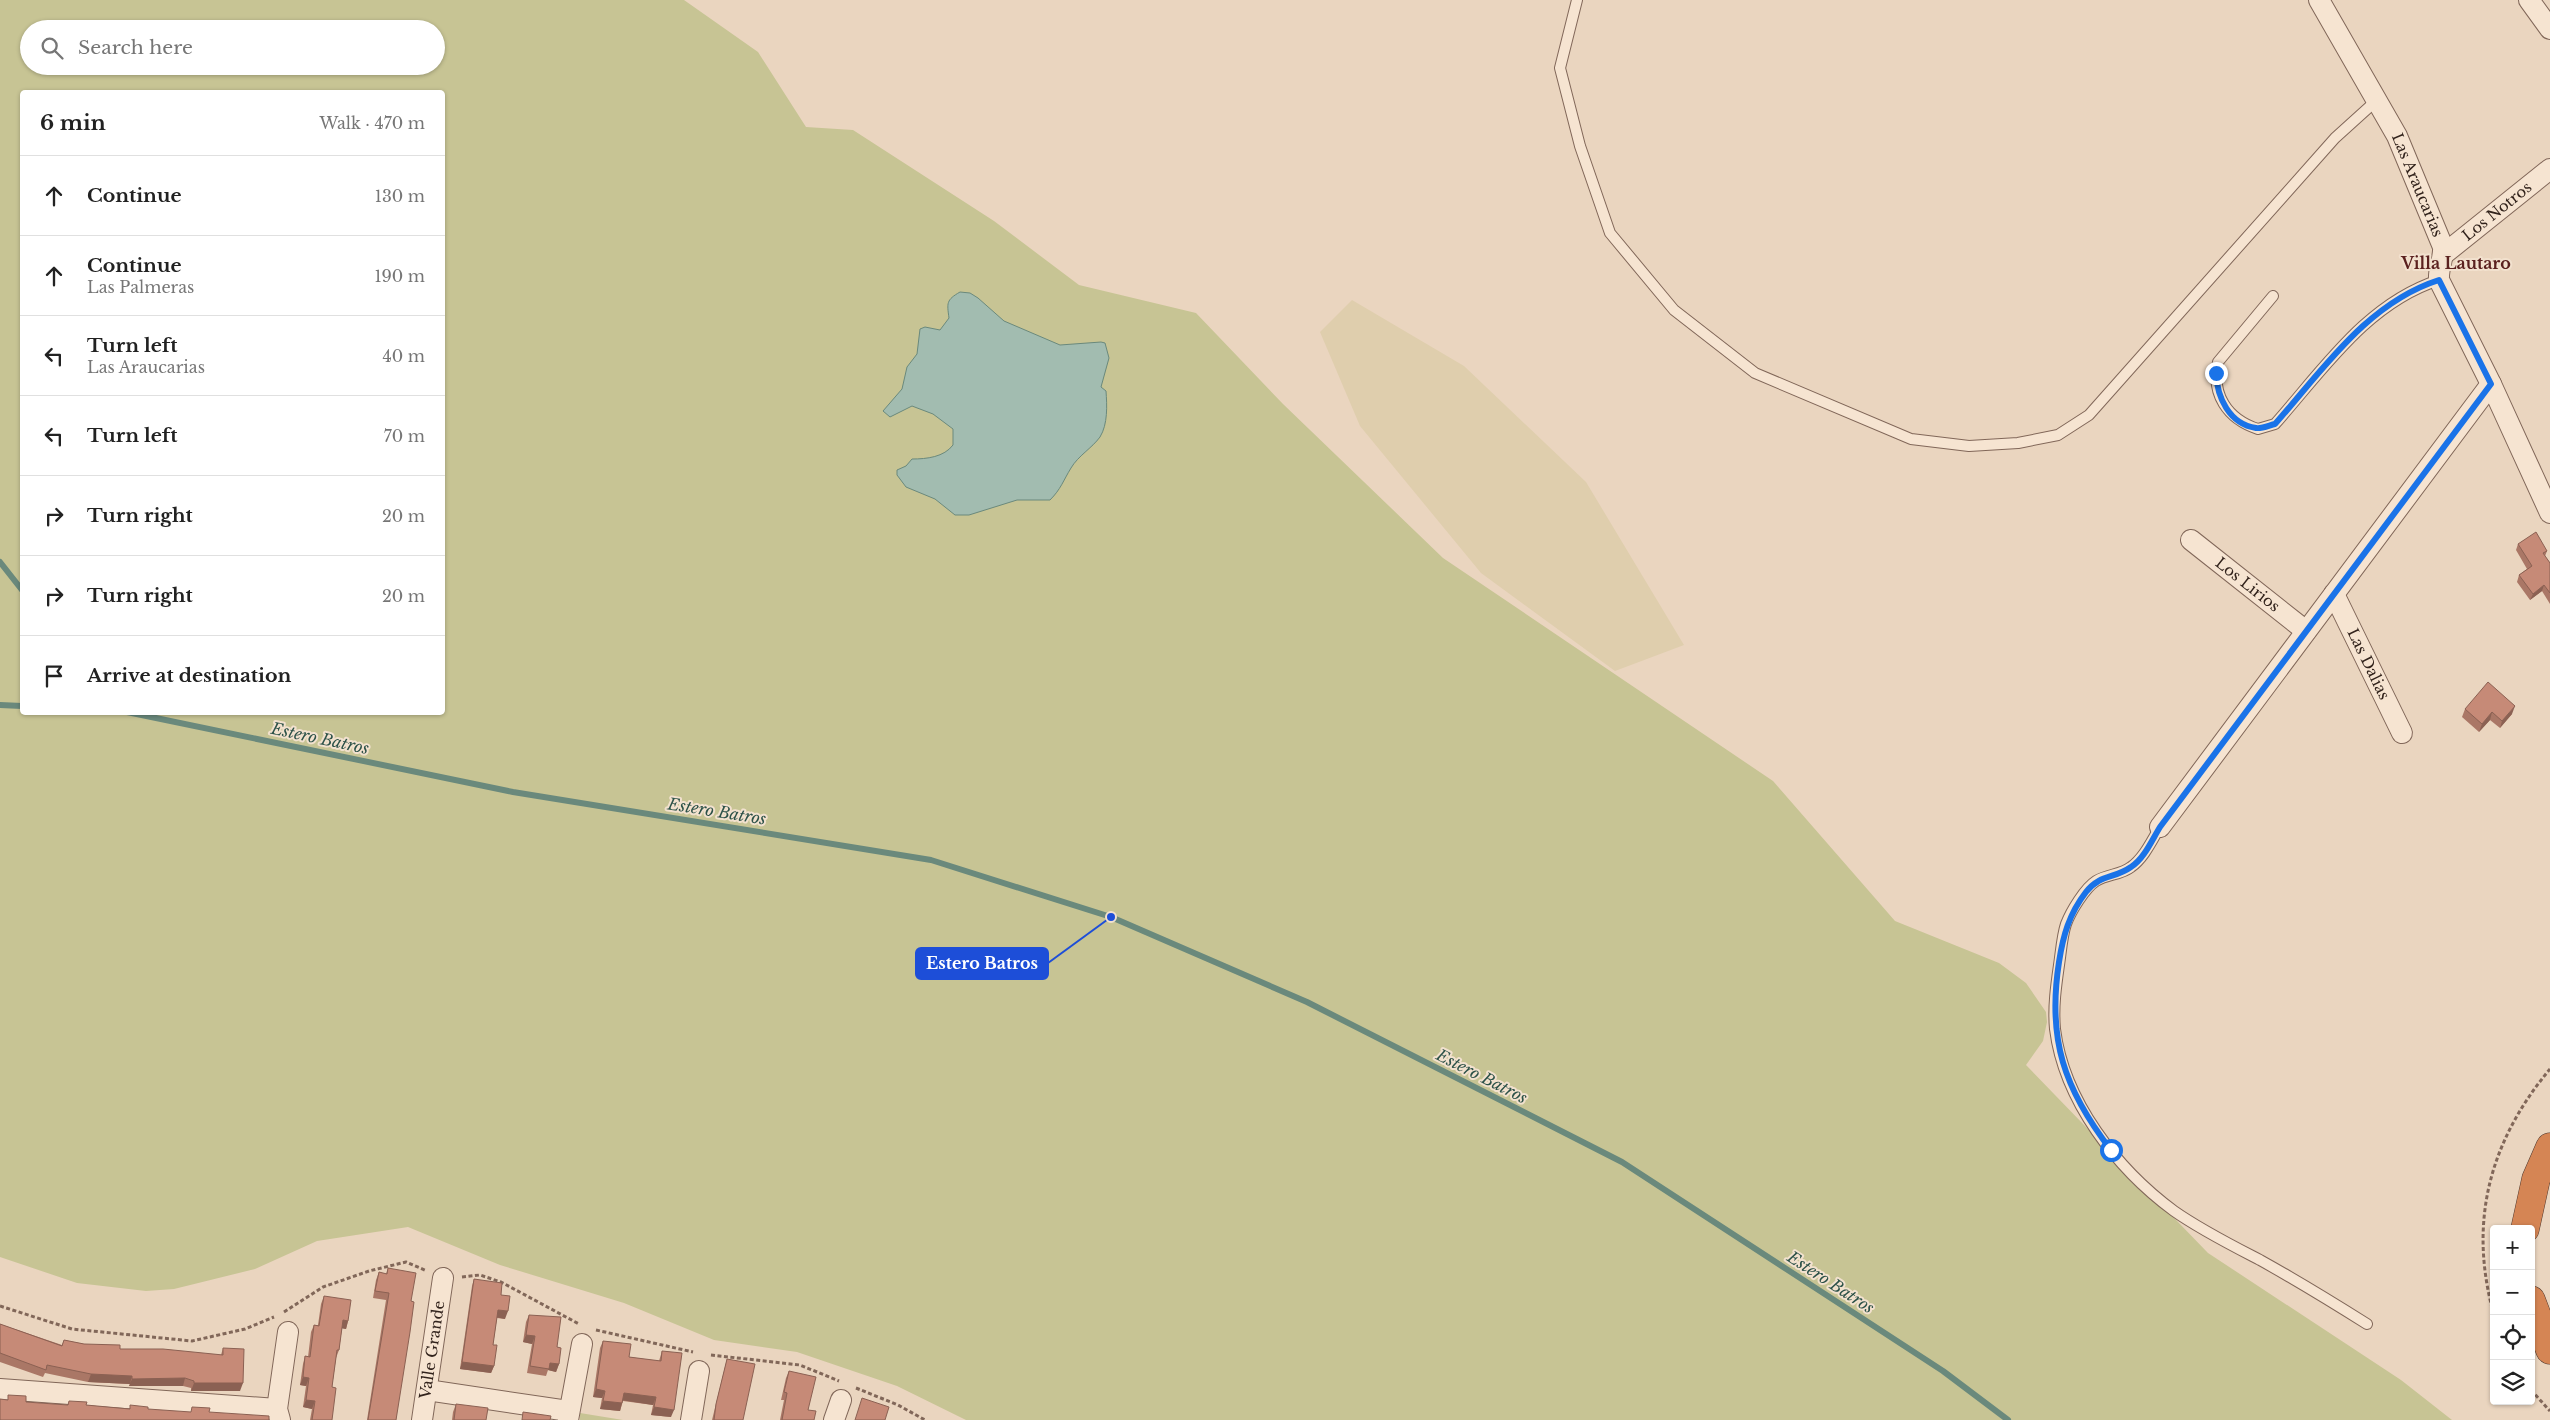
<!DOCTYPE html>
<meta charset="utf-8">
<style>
body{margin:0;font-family:"Libre Baskerville",serif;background:#f2f2f2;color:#222}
.controls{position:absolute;right:15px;bottom:15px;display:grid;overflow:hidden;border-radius:5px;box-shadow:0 1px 4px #0004}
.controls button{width:45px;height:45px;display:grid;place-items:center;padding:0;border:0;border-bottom:1px solid #e0e0e0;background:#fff;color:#222;font:25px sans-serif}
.stop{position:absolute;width:15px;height:15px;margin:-11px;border:4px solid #1a73e8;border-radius:50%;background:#fff}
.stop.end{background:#1a73e8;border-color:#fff;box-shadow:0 1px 5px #0008}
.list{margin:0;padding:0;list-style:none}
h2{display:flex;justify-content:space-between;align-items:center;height:65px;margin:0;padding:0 20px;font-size:21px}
h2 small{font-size:16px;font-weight:400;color:#767676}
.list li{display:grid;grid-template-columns:32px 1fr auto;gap:15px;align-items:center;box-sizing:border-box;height:80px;padding:0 20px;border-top:1px solid #e0e0e0}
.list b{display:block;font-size:19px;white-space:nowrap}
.list p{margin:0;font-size:16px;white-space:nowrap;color:#767676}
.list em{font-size:16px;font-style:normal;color:#767676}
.icon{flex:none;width:28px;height:28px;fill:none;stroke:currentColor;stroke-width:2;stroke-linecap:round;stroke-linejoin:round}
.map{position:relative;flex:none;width:2550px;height:1420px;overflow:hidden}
.search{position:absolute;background:#fff;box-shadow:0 1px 4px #0004;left:20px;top:20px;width:425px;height:55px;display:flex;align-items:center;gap:12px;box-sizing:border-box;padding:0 18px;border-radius:28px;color:#767676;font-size:19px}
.panel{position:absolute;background:#fff;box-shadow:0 1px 4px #0004;left:20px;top:90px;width:425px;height:625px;border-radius:5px}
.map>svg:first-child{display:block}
.farmland{fill:#dfcead}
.green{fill:#c7c494;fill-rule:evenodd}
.water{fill:#a2bcb0;stroke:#6a897c}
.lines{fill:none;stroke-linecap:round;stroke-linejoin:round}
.stream{stroke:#6a897c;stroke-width:6}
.service-casing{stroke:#816759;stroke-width:12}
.minor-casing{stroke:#816759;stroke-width:22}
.motorway-casing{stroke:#4f372d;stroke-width:29}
.path{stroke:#816759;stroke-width:3;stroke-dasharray:4 2.5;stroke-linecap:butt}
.service{stroke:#f6e4d1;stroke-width:10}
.minor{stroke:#f6e4d1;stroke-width:20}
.motorway{stroke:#d58554;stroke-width:28}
.wall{fill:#a76}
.shaded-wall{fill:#8b6153}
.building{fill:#c68a77;stroke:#8b6153}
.route{stroke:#1a73e8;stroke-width:6}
.labels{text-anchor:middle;stroke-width:4;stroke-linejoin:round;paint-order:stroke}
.street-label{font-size:15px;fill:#32231c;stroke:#f2e1ce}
.neighbourhood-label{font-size:16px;font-weight:bold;fill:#5b211f;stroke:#f2e1ce}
.water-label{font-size:16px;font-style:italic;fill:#2c5148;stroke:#f2e1ce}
.leader{fill:none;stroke:#1d4ed8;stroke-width:2}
.callout-dot{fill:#1d4ed8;stroke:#f2e1ce;stroke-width:2}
.callout{fill:#1d4ed8;stroke:#1d4ed8;stroke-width:2}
.callout-label{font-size:16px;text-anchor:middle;font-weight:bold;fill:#fff}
</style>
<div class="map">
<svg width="2550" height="1420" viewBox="0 0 2550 1420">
<rect width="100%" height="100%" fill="#ead5bf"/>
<path class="farmland" d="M1352,300L1464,366L1586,482L1684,645L1615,671L1481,573L1360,426L1320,332Z"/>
<path class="green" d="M0,0H684L758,52L806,127L853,130L994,221L1079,285L1196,313L1283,404L1443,558L1773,781L1895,921L1999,963L2026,983L2046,1012L2047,1022L2043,1041L2026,1065L2208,1253L2401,1380L2452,1420H966L897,1386L797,1352L714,1340L624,1303L500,1265L408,1227L317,1241L255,1269L174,1289L146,1291L77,1283L0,1257ZM29,29H436V66H29ZM22,92H442V712H22Z
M580,1413L623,1420H580Z"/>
<path class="water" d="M960,292L970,293L978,298L1004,321L1060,345L1101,342L1105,343L1109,358L1101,387L1106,391C1107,405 1108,424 1100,437C1092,448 1078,456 1071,468C1063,481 1061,489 1050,500H1017L969,515H955L935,499L906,487L897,475V470L906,466L912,459C927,459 944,457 953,445V429L933,414L912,406L890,417L883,411L902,389L907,367L917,354L920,329L925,327L940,330L949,318C947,303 946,300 960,292Z"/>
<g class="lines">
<path class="stream" d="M0,562L22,590
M0,705L22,706
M127,712L513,792L931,860L1111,917L1307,1002L1622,1162L1943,1371L2008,1420"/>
<g class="service-casing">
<path id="service" d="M1577,0L1560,68L1580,146L1610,233L1674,310L1755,373L1911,439L1969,446L2018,443L2058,435L2089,415L2335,138L2377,100
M2273,296L2218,362C2211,394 2227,419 2258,429L2275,424C2323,370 2367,303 2439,280
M2160,827C2152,840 2144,858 2131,867C2121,875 2107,874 2096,881C2085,888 2071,911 2066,924C2062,936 2061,952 2059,965C2056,986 2053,1007 2055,1029C2064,1101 2117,1169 2174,1211C2201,1230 2231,1245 2260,1260C2296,1280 2332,1302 2367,1324"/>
</g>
<g class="minor-casing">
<g id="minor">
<path id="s1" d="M2319,0L2397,136L2443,247C2444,258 2438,268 2439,280L2491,384L2550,513"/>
<path d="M2529,0L2550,29"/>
<path id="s2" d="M2444,254L2550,169"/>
<path id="s3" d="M2191,540L2306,631"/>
<path id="s4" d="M2334,594L2402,733"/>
<path d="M2160,827L2491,384"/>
<path d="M0,1389L277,1409"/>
<path d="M427,1390L568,1411"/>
<path d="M280,1420L277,1409L288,1332"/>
<path id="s5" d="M422,1420L443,1278"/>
<path d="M568,1420L582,1344"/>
<path d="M691,1420L699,1371"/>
<path d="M834,1420L841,1400"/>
</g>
</g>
<g class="motorway-casing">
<path id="motorway" d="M2525,1229L2536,1179L2550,1147
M2531,1300L2550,1350"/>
</g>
<path class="path" d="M462,1277L480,1275L501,1282L579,1324
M0,1306L72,1329L192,1341L245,1329L274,1317
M284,1312L323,1287L369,1271L406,1262L427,1271
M2494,1315C2468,1223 2489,1142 2550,1069
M596,1330L693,1352
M711,1355L800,1365L839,1381
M856,1388L898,1405L925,1420
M2531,1390L2550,1411"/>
<use href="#service" class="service"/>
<use href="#minor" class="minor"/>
<use href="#motorway" class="motorway"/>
</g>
<path class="wall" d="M2518,544L2547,551L2545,556L2550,563V604L2542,591L2530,600L2517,582L2519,575L2527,569L2516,550Z
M2465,709L2512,714L2500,728L2490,720L2479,732L2462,717Z
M388,1268L411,1301L396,1420H367L386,1300L373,1298L376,1280L379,1272L386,1274Z
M474,1279L501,1295L505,1319L497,1318L493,1345L494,1366L491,1373L460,1369L472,1286Z
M324,1296L348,1321L346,1329L342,1328L339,1350L336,1358L332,1387V1420H310L312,1409L303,1407L306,1386L300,1385L303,1364L305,1356L308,1357L311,1332L314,1325H318L321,1304Z
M529,1315L557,1347L559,1364L556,1372L548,1370L546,1376L527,1373L532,1344L523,1342L526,1322Z
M0,1324L62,1345L64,1340L84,1344L120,1349L221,1355L223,1348L240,1391H191V1388L183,1386H129L130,1384L88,1382L45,1373L43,1377L0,1362Z
M603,1341L629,1357L659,1361L662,1351L671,1417L651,1415L653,1405L623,1401L620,1411L600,1409L602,1398L593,1397L600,1348Z
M727,1359L743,1420H712L725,1367Z
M789,1371L808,1410L814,1420H780L784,1400H781L786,1378Z
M456,1404L486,1420H452L453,1412Z"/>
<path class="shaded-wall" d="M2544,585L2542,591L2530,600L2533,594Z
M2515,706L2512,714L2500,728L2502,721Z
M2492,712L2490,720L2479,732L2482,724Z
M498,1310L508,1311L505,1319L495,1317Z
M343,1320L348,1321L346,1329L340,1328Z
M526,1335L535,1336L532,1344L523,1342Z
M462,1362L494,1366L491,1373L460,1369Z
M550,1363L559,1364L556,1372L548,1370Z
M91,1374L132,1376L130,1384L88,1382Z
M303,1377L309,1378L306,1386L300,1385Z
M185,1378L183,1386H129L132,1379Z
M194,1383H243L240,1391H191Z
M596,1389L605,1391L602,1398L593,1397Z
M624,1393L656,1397L653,1405L621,1400Z
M306,1400L315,1401L312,1409L303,1407Z
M603,1401L622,1403L620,1411L600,1409Z
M654,1407L674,1410L671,1417L651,1415Z"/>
<path class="building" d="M2536,532L2547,551L2543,553L2550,563V593L2544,585L2533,594L2519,575L2532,566L2518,544Z
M2488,682L2515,706L2502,721L2492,712L2482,724L2465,709Z
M388,1268L416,1273L411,1301L414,1302L410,1332L396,1420H368L389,1293L375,1291L379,1272L387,1274Z
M474,1279L502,1283L501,1295L510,1296L508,1311L498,1310L493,1345H497L494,1366L462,1362Z
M324,1296L351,1300L348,1321L343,1320L339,1350H337L332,1387L336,1388L332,1420H312L315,1401L306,1400L309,1378L303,1377L305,1356L310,1357L314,1325L319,1326Z
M529,1315L561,1317L557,1347L561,1348L559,1364L550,1363L549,1369L530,1366L535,1336L526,1335Z
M0,1324L62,1346L64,1340L84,1344L120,1345V1349H163L223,1355V1348L244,1349L243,1383H194V1381L185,1378L132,1379V1376L91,1374L47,1365L46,1370L0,1353Z
M603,1341L631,1344L629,1357L661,1361L662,1351L682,1353L674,1410L654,1407L656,1397L624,1393L622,1403L603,1401L605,1391L596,1389Z
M727,1359L755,1364L743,1420H714L716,1404Z
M789,1371L816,1377L808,1410L816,1411L814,1420H782L787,1393L784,1392Z
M8,1395L26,1396V1402L68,1405L69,1401L87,1402L86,1405L130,1409V1405L148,1407V1409L191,1412L192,1407L210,1408L209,1412L269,1416V1420H0V1399L8,1400Z
M862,1398L889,1407L885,1420H855Z
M456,1404L488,1408L486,1420H454Z
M523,1412L551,1416L550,1420H522Z"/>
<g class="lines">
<path class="route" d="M2111,1150C2064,1089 2047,1039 2059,962C2063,936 2069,914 2086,892C2100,874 2114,879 2131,867C2144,859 2152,840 2160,827L2491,384L2439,280C2367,303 2323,370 2275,424C2270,425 2262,429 2256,428C2229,424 2217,397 2216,373"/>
</g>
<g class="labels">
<g class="street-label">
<text dy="5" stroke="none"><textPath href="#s1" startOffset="210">Las Araucarias</textPath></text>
<text dy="5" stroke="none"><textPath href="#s2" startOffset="68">Los Notros</textPath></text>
<text dy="5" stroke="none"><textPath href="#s3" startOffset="72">Los Lirios</textPath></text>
<text dy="5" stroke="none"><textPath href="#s4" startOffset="78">Las Dalias</textPath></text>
<text dy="5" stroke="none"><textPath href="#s5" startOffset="71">Valle Grande</textPath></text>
</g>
<g class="neighbourhood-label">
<text x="2456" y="269">Villa Lautaro</text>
</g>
<g class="water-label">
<text transform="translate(320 738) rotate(12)" y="6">Estero Batros</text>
<text transform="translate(717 811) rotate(9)" y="6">Estero Batros</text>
<text transform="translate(1482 1076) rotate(27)" y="6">Estero Batros</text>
<text transform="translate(1831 1282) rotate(33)" y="6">Estero Batros</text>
</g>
</g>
<path class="leader" d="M1111 917L1048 963"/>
<circle class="callout-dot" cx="1111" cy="917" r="5"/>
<rect class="callout" x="916" y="948" width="132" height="31" rx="5"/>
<g class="callout-label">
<text x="982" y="969">Estero Batros</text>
</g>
</svg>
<div class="controls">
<button>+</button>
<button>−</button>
<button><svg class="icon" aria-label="locate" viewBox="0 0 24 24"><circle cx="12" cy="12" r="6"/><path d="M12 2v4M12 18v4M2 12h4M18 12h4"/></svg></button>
<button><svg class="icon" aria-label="layers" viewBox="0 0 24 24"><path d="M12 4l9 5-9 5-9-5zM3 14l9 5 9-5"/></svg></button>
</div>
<div class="stop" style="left:2111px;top:1150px"></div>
<div class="stop end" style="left:2216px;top:373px"></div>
<div class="search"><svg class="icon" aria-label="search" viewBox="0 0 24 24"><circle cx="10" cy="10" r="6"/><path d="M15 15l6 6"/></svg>Search here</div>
<section class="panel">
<h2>6 min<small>Walk · 470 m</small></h2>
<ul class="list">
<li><svg class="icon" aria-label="ahead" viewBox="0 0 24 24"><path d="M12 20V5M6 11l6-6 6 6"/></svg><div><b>Continue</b></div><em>130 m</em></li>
<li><svg class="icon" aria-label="ahead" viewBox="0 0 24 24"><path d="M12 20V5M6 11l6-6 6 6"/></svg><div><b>Continue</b><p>Las Palmeras</p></div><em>190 m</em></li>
<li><svg class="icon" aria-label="left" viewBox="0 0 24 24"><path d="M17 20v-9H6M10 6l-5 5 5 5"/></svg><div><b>Turn left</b><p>Las Araucarias</p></div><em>40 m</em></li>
<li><svg class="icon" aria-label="left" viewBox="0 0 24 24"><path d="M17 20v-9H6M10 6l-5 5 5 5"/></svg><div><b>Turn left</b></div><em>70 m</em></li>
<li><svg class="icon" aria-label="right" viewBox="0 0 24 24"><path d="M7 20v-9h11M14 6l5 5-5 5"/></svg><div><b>Turn right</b></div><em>20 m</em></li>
<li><svg class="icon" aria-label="right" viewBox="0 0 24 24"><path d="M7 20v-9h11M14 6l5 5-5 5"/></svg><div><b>Turn right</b></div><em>20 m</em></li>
<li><svg class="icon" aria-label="arrive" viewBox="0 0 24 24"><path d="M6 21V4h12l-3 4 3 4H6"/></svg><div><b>Arrive at destination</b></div></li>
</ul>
</section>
</div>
